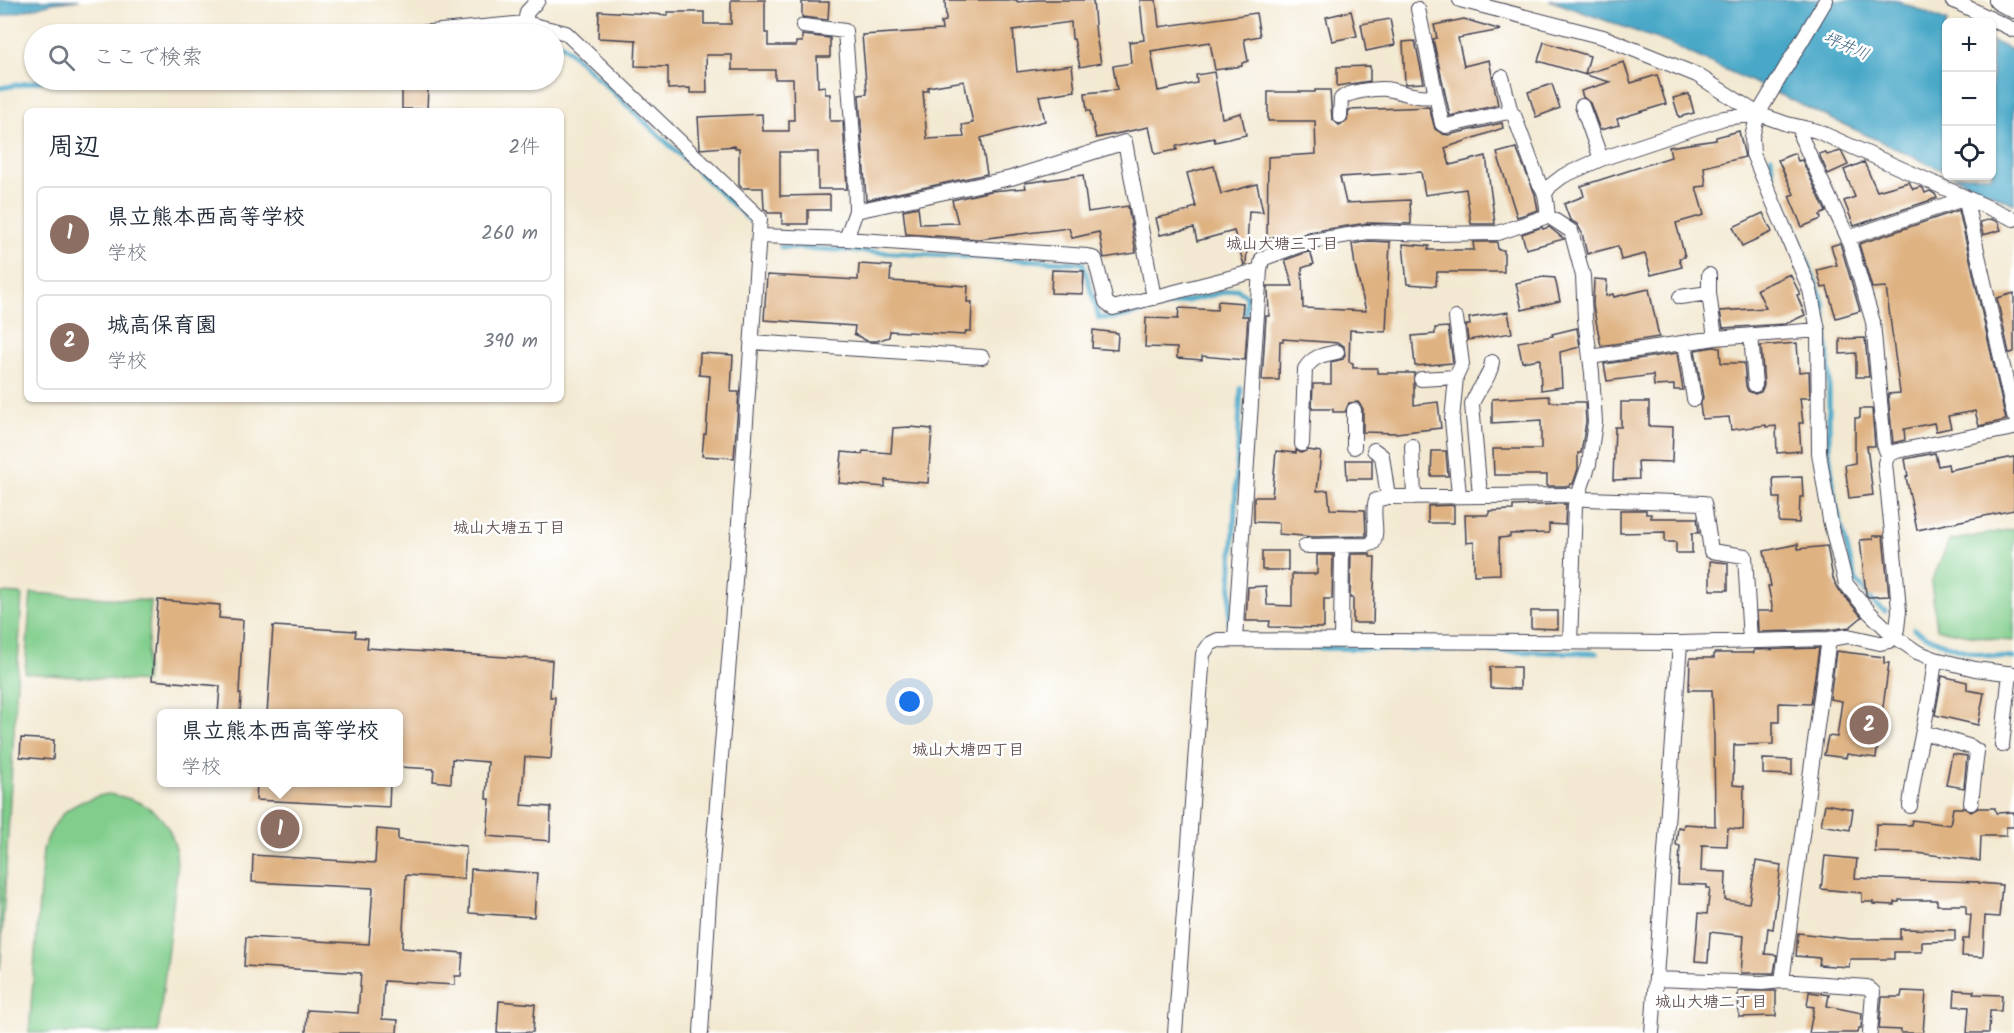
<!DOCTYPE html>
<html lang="ja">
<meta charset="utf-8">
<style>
body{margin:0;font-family:Kalam,"Klee One",sans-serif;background:#f6f6f7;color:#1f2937}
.controls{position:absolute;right:18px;top:18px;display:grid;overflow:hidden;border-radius:9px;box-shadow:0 2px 4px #0004}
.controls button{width:54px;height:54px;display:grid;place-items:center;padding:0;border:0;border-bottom:2px solid #e0e1e3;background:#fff;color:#1f2937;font:30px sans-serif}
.you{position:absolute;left:910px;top:702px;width:21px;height:21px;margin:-15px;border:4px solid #fff;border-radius:50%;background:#1a73e8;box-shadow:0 0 0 9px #1a73e833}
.badge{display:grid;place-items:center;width:39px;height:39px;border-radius:50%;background:#ea580c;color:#fff;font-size:20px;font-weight:700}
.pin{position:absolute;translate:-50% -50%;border:3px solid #fff;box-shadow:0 2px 6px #0006}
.popup{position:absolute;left:157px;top:709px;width:246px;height:78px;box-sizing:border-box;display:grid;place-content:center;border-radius:9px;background:#fff;filter:drop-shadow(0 2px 4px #0005);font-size:20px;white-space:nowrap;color:#747a83}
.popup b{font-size:22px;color:#1f2937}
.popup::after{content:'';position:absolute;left:50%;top:100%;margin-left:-12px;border:12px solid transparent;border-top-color:#fff}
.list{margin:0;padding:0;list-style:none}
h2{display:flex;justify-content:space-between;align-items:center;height:78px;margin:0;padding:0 24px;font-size:26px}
h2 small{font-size:20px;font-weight:400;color:#747a83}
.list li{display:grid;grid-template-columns:39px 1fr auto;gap:18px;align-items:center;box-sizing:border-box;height:96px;margin:0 12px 12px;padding:0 12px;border:2px solid #e0e1e3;border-radius:9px}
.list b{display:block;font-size:22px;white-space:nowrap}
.list p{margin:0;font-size:20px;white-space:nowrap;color:#747a83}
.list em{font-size:20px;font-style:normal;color:#747a83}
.icon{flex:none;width:33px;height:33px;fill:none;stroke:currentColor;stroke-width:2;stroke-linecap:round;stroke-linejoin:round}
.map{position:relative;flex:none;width:2014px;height:1033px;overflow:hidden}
.search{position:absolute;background:#fff;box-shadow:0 2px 4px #0004;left:24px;top:24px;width:540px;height:66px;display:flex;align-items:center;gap:15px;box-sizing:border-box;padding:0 21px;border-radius:33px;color:#747a83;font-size:22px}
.panel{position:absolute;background:#fff;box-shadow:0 2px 4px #0004;left:24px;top:108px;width:540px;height:294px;border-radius:9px}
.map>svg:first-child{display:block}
.green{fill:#81ce8c;stroke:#527864;stroke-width:1.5}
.water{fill:#49a8c8;stroke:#366582;stroke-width:1.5}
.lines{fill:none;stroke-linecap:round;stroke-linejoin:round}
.stream{stroke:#49a8c8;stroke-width:5}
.building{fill:#dfb282;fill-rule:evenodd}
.street-casing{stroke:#414052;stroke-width:16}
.secondary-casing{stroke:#414052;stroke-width:22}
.street{stroke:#fff;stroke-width:14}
.secondary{stroke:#fff;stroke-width:20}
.labels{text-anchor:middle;stroke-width:5;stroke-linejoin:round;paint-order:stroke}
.water-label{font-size:16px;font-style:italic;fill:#345e7a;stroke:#fff}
.neighbourhood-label{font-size:16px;font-weight:bold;fill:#645454;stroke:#fff}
</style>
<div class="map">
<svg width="2014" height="1033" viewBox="0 0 2014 1033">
<rect width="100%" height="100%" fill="#fff"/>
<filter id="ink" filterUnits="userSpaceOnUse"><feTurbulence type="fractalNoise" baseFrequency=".0167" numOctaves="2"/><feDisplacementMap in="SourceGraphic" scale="12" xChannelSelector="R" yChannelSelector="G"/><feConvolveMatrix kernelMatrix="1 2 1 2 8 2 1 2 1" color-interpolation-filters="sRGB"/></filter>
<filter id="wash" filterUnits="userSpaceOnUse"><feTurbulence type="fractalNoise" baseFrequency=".008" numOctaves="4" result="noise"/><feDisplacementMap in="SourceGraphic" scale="24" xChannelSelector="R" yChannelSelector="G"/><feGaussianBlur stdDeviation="1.35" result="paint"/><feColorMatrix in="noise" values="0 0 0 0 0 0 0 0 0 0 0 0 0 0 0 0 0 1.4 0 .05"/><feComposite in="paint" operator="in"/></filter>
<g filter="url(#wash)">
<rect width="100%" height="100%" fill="#f3e9d2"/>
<path class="green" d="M2014,529V641L1998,640L1937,629L1931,583L1949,541Z
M0,593L22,594L0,971Z
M31,593L151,601L145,682L25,673Z
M108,794C141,799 166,811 175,846C177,853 176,862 177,870L158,1033H29L43,850C56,813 70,802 108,794Z"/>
<path class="water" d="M0,0H79L53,3L0,17Z
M1549,0H1896L1948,22H1946V172L1668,43Z
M1992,41L2014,51V204L1953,176H1992Z"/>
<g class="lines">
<path class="stream" d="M533,34L546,33
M554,37L754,224
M0,88L46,80
M1771,157L1773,180L1795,229L1824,305L1829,372V449L1835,501L1855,579L1876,605L1885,611
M781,247L1083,263L1099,318H1116L1237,289L1247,296L1245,322
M1229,624L1241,388
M1914,629C1943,647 1980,657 2014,658
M1272,647L1596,653"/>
</g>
<g id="blocks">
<path class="building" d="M731,0H765V33H768V46H796V42H802V35L830,38V57H817L818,87L825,86V94H830V121H843L847,189H818V152H780V196L830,195V210H808V224H782V213H768L767,210L764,209L763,188H742L739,185V148H735V146L700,149L698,117L762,114L763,131H789V120H794L793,79H775V70H732V55H706L707,93H690V88L668,89V67L635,66L636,40L598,38L599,11L668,15V12H704V24H731Z
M945,0H1017V2L1035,0H1093L1096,36L1101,63L1080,67L1074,39H1072L1071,22L1013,30L1017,72L1072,65L1075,91L1039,96L1045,121L981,138L987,174L866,200L859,95L867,94L862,35L942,30L941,22L946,21ZM964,81L973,123L962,125L964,137L927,139L923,91H928V87Z
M1140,0H1156L1159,27L1256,13L1260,36L1244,39L1248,61L1242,63V66L1215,70L1210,42L1151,51L1158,91L1197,83L1196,75L1214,72L1222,118L1241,113L1246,135L1215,142L1214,138L1176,146L1177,150L1155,154L1149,127L1096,138L1090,111H1087L1085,93L1117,90L1113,66L1131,63L1129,42L1144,40Z
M802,2H829L828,20L802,17Z
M1351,11L1357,36L1332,41L1326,17Z
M1390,19L1395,45L1366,51L1361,24Z
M1464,19L1501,30L1458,38L1464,66L1489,60L1498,105L1450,116L1433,39L1437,38L1434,25Z
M1415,41L1424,83L1405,84L1403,42Z
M1544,42L1590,56L1585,74L1624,62L1631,83L1657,75L1666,104L1617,119L1619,125L1600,130L1590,103L1583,97L1581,91L1610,82L1538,61Z
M1370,66V81L1337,86V67Z
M1552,84L1560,108L1536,117L1528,92Z
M402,88H428L427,109H402Z
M1315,90H1330L1332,119L1339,125L1347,121L1349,110L1429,107L1435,129L1443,134L1448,135L1502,123L1503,128L1445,148L1450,165L1486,156L1495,224H1471L1466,189L1425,195L1421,172L1340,177L1346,203L1410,200L1411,224L1367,223L1309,232L1280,243L1277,236L1267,239L1268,157L1316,154L1315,121H1268V92H1315Z
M1689,94L1694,113L1679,117L1673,98Z
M1739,131L1745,157L1704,167L1706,186L1696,187L1704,215L1676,223L1685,257L1679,258L1682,267L1651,275L1645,254L1621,260L1618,246L1587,254L1582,233L1577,224L1570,220L1564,204L1584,196L1581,186L1671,157L1669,147L1716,140V137Z
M1516,148L1535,194L1538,210L1517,217L1497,153Z
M1841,151L1848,165L1828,174L1819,154L1825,152L1827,155Z
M1795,153L1798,161L1802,160L1826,212L1820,215L1821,219L1802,227L1789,196L1794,194L1778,160Z
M1864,162L1877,191L1909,182L1913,189L1920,187L1923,188L1925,193L1930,191L1935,194L1937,198L1854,226L1844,201L1855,197L1844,170Z
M1214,166L1221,194L1257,184L1263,212L1249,211L1246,264L1244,265L1234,231L1197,241L1194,228L1160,235L1156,218L1189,211V209L1196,207L1187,173Z
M1083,175L1088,212L1128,206L1136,253L1104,258L1099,232L1072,238L1069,228L979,239L906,234L903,210L918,207L920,224L958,223L952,200L991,191L1026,188L1025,183Z
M1959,210L2006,420L1979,426L1975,411L1948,416L1951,428L1936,431L1934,423L1904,429L1905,440L1893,443L1888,394L1900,393L1886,287L1872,288L1859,244Z
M1763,213L1772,232L1742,246L1733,227Z
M1991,219L1998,222L2001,230L1983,235L1980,222Z
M1542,227L1543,229L1549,227L1564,239L1526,249L1522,234Z
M1369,241L1390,242L1386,332L1350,330L1349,362L1353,363V368H1377V373H1414V405L1438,402L1441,428L1396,433L1363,432V409L1358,402L1349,403L1345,412H1333V409H1312L1313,384H1331V362L1343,359L1345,355L1344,346L1339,343L1283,339V341H1280L1279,380H1262L1266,316H1269L1268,286H1293L1285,260L1310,251L1314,264L1302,268L1303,308L1366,311L1355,266L1352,244Z
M1473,242H1497L1498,250H1504V272H1437L1436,286L1407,284L1403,244L1429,246L1428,250H1474Z
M1840,243L1860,311L1836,318L1827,287L1822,288L1817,270L1837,265L1831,246Z
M859,264L891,266L890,281L968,286L967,302H972L971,331H966L965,335L890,331L889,337L877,341H867L854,334L855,326L764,320L767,275L858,280Z
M1052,270L1084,271L1083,294L1051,293Z
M1790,274L1800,294L1797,295L1805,315L1785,324L1723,328L1720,311L1766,308L1757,289Z
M1543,277L1555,278L1560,301L1522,310L1516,283Z
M1594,279L1607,280L1606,296L1613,294L1614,297L1649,289L1659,337L1601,346L1593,306Z
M2014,293V352L2009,353L1997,298Z
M1218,301L1243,303L1242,316H1248L1245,360L1202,356V360L1177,358V348L1145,347L1146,318L1178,319L1179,308L1217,310Z
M1508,312L1512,333L1468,340L1466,325H1470L1469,318Z
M1448,327L1453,363L1415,366L1412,336L1435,334V328Z
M1577,328L1580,347L1560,352L1562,387L1541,390L1540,359L1522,362L1518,342L1553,336L1552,334Z
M1093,330L1118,333L1117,350L1092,348Z
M1865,338L1869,377H1856V353L1840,354V339Z
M1797,343L1799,372L1809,371L1810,398H1800L1803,423H1799L1801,451L1777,453L1776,426L1766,427V425L1731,430L1729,417L1702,419L1700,405L1703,398L1695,350L1714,347L1720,348L1721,363H1744L1746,386L1748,391L1755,394L1761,392L1764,385L1761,346Z
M700,353L733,355L731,392H739L734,458L702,456L704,434H706L710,376L699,375Z
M1677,353L1683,390H1674V385L1654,386L1653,375L1607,381L1604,364Z
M1549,396L1550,402H1585L1586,422L1581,453H1578V469L1573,484H1570V486H1547V475H1494L1493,449H1541V420L1492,423V399Z
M1621,402H1649V426L1673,427L1672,462L1638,461L1639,479L1613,480L1615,427H1621Z
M1860,409H1872L1875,446H1867L1873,495L1849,498L1845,465L1855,463V418H1860Z
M910,427L932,429L928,483L885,480V487L839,483L842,452L862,454L863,451L891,453L893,428Z
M1296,450L1301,453L1308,450L1321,452L1317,491L1328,490L1330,509L1365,510L1366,536L1315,537L1279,534V523L1254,522V497H1272L1276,451L1296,453Z
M1432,451H1446L1448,476H1431Z
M1935,453L1938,466L1948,464L1949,470L2014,457V510L1917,530L1906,477L1908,476L1905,459Z
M1346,460H1372V479H1347Z
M1802,477L1803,497H1800L1799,523L1779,522L1780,498H1774L1773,478Z
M1566,504L1565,525L1549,524V533L1510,534V537L1499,538L1500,574L1474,575V542L1466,543L1465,515H1489V511L1513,510V506Z
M1454,505V523H1428V506Z
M1620,510H1646V514H1651V518H1697L1699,533H1692V553H1676V542H1665V532L1620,533Z
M1873,536H1883L1889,596L1868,597L1866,594L1860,540L1873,539Z
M1798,544V549L1827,546L1833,578L1837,587L1862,617L1850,627L1828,630L1758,632L1757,611H1773L1768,586H1771L1764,551Z
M1262,551H1288V570H1262Z
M1351,554H1370V557H1375L1373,623H1353V598H1350Z
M1317,555H1333L1332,599H1324V628L1269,627L1270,621H1246L1248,587L1266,586L1267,605L1292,606V574H1317Z
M1710,561L1728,563V590H1710Z
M158,600L220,605L219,618L243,620L239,694H241L240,714H218L220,686L152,680Z
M1531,611H1558V629L1531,628Z
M273,626L356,631L355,637L368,638L367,648L552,660L550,697H555L551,759L525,757L521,805L551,807L550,841L487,836L490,799H486L488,762L452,759L451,783L433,781L434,769L399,767V714H267Z
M1819,648L1811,704L1779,703V722H1773V744L1734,745L1733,785L1744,786L1743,830L1728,828L1727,846L1702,845L1701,871L1726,872L1725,900L1749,903L1756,861L1781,865L1773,929L1768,928L1765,954L1777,955L1774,973H1741L1744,936L1710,932L1708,962L1695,961L1699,913L1707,914L1710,888H1707V885L1678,884L1680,846L1676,845L1678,827L1683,828L1684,824L1715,826L1714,737L1712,690H1689L1690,658H1714V653H1754V650Z
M1836,651L1884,657V663H1889L1876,758L1847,754L1846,758L1824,755L1828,736L1837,737L1842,701L1830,699Z
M1490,667H1520V689L1490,688Z
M1942,676L1967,682V690L1984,693L1978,725L1935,715Z
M21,738L54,740L53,760L20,757Z
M1952,754L1967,756L1964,788L1946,785Z
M1763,759L1792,760V775L1763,774Z
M257,783H390L389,807L256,800Z
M1825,804L1853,809L1850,830L1821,825Z
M1953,808H1964L1971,812L1978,808H1995L1996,813L2014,812V827H2006V836H1981L1980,861L1917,853L1875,852L1876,824L1911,825L1912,820L1950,825Z
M377,829L398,831V840L466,846L464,879L406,875L402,948L463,953L461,976H455V985L384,981L382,1019L398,1020L397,1033H306L307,1010L358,1013L361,973L244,966L246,937L369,944L373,888L252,882L253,855L375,863Z
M1825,856L1857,859L1855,878L1979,882V883L2002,885L1999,917L1985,916L1983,957L1962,956L1963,939H1969L1971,915L1966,914V905H1937V900H1899V902H1895V905L1873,904V902H1862V893L1821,889Z
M471,869L537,873L534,917L469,913Z
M1900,929L1955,930V941L1922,942V952H1894V959H1850L1849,967L1819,965L1820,958L1796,956L1798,933L1851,939H1900Z
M1955,990L1974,991L1973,994L2002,995L2001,1011H1990L1989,1033H1967L1969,1007L1954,1006Z
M1740,991H1776V1016L1739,1017L1738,992Z
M1902,991L1926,992L1923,1033H1901V1030L1879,1029L1882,997H1901Z
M1809,992L1829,995L1827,1006L1862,1013L1861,1028H1859L1858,1033H1809L1814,1007L1807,1006Z
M499,1001L535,1004L533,1032L497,1033Z"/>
</g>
</g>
<g filter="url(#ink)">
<use href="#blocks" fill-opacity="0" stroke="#414052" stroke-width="1.5"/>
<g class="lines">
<g class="street-casing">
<path id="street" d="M1460,0L1603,37L1697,75L1758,114L1787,124L1817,131L2014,219
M1826,0L1758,114L1752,137L1753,154L1810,290L1818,330L1819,453L1830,520L1846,584L1870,613L1894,636L1917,652L1935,659L1975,669L2014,674
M1952,0L2014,30
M1418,9L1442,124L1446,126L1508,112L1514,115L1539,183C1547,193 1546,203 1548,216L1571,231L1583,276L1585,319L1592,373L1595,422L1589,464L1575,505L1570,642
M525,23L527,12L538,0
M803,26L845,31L855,164L856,211L846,239
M409,34L525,23L566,33L760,218L732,624L709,900L701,1033
M1502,77L1511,113
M1582,106L1601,159
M1340,116L1341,99C1347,91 1382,87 1392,90C1408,94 1419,98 1436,96
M1546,192L1550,186L1563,176L1601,159L1724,118L1758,114
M1965,197L2014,416
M856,211L1011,178L1125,142L1154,298
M760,236L846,239L1087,256L1095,259L1106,302L1113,308L1260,270L1235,639
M1848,238L1957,201L1965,197
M1260,270L1262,259L1311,241L1368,232L1433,234L1498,233L1548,216
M1709,275V293L1715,338
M1680,297L1709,293
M1456,318L1462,364L1456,377L1452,420L1459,495
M1751,335L1755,385
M751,342L982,357
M1685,343L1694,399
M1590,357L1715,338L1818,330
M1421,379L1456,377
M1302,444L1305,369C1313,356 1323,355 1337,352
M1412,446L1414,497
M1354,447V410
M1374,450L1382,456L1388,497L1568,495L1586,499L1704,503L1711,551L1745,556L1750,641
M1888,455L1897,451L2014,428
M1480,495L1472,404C1477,389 1490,379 1492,362
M1305,546L1367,545L1373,543C1379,530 1371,514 1376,500L1388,497
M1341,640L1342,546
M1923,732L1971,747L1977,751L1971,803
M2002,745L2010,673
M1910,806C1915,757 1930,709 1935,659
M1656,979L1762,983L1782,981L1867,987L1873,992L1870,1033
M1782,981L1829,639
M1175,1033L1203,654L1210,644L1218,640L1680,643L1829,639L1848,636L1880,643L1889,641L1897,629L1899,611L1896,573L1885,463L1888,455L1884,445L1873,322L1848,238L1801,137L1802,128
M1652,1033L1680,643"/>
</g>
<g class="secondary-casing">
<path id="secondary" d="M1999,0L2014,8"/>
</g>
<use href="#street" class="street"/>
<use href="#secondary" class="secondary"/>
</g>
</g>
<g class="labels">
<g class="water-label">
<text transform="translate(1847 45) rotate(24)" y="6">坪井川</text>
</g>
<g class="neighbourhood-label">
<text x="1282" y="249">城山大塘三丁目</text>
<text x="509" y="533">城山大塘五丁目</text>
<text x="968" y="755">城山大塘四丁目</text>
<text x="1711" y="1007">城山大塘二丁目</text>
</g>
</g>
</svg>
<div class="controls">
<button>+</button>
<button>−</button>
<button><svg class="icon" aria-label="locate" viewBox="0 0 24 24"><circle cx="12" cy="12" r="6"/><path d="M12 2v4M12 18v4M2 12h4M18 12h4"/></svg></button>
</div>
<div class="you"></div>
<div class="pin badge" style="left:280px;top:829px;background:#8d6e63">1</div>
<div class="popup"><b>県立熊本西高等学校</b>学校</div>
<div class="pin badge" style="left:1869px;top:725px;background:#8d6e63">2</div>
<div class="search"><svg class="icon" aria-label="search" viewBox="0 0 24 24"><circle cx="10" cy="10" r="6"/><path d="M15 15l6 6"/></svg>ここで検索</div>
<section class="panel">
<h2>周辺<small>2件</small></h2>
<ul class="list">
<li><span class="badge" style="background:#8d6e63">1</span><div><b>県立熊本西高等学校</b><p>学校</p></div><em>260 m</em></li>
<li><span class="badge" style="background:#8d6e63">2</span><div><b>城高保育園</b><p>学校</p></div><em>390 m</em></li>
</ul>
</section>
</div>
